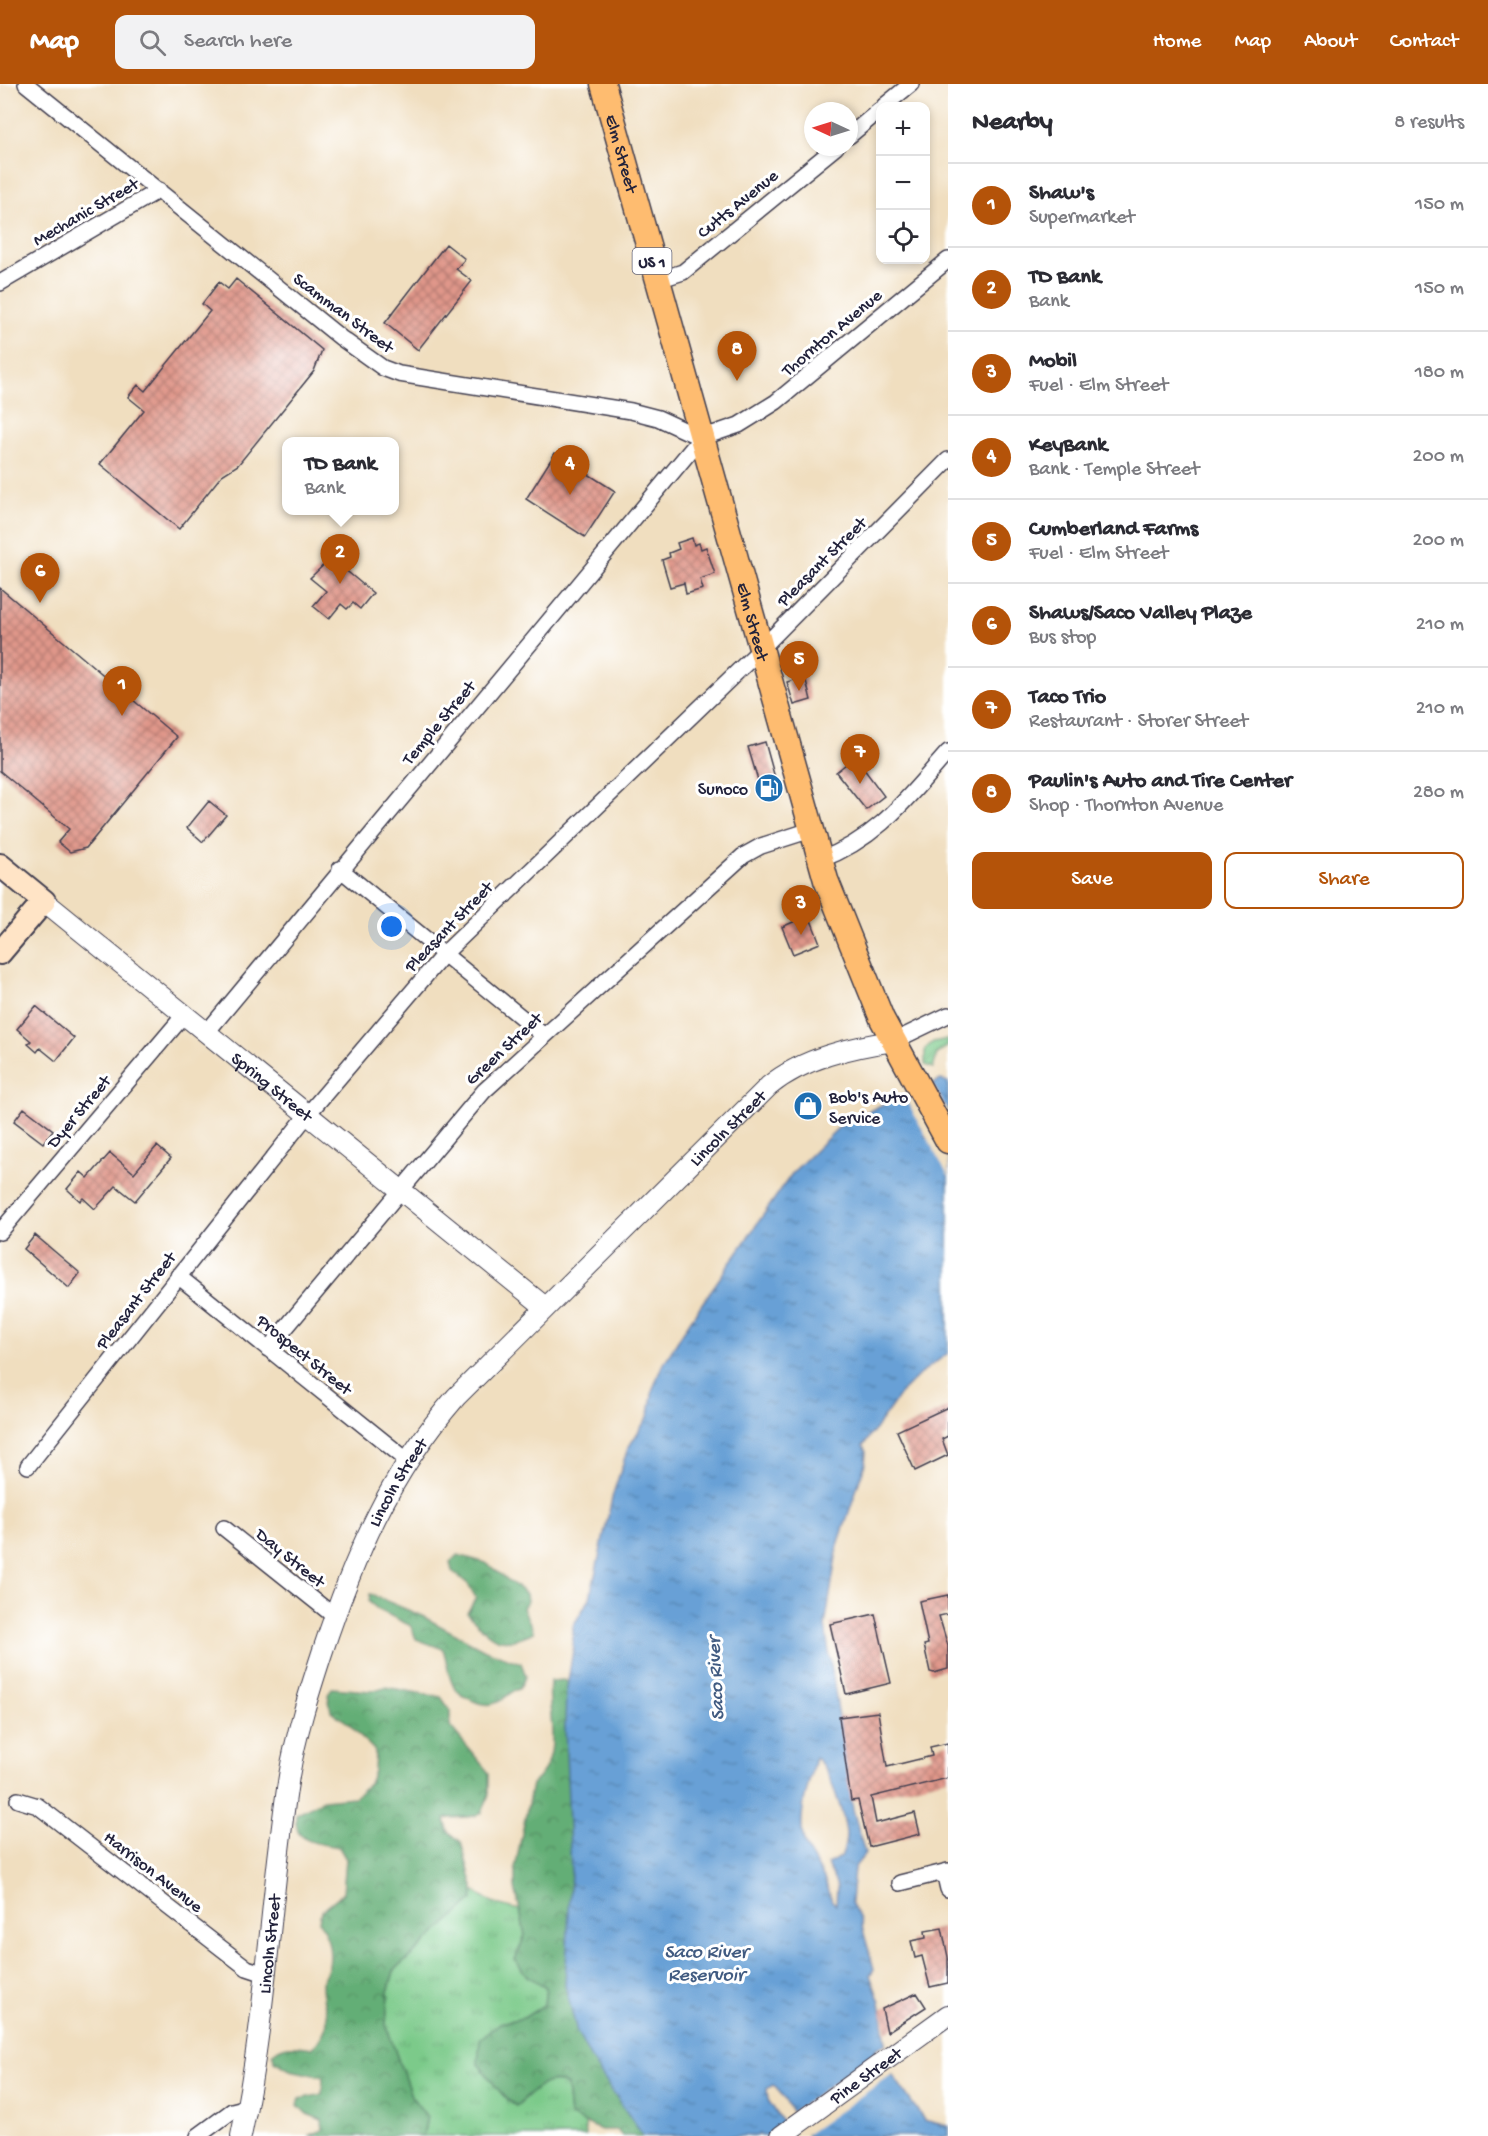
<!DOCTYPE html>
<meta charset="utf-8">
<style>
body{margin:0;font-family:"Gochi Hand",sans-serif;background:#f2f2f3;color:#2b2b33}
.controls{position:absolute;right:18px;top:18px;display:grid;overflow:hidden;border-radius:12px;box-shadow:0 3px 9px #0003}
.controls button{width:54px;height:54px;display:grid;place-items:center;padding:0;border:0;border-bottom:2px solid #e1e1e2;background:#fff;color:#2b2b33;font:30px sans-serif}
.compass{position:absolute;left:804px;top:18px;width:54px;height:54px;border-radius:50%;background:#fff;box-shadow:0 3px 9px #0003;rotate:274deg}
.you{position:absolute;left:392px;top:843px;width:21px;height:21px;margin:-15px;border:4px solid #fff;border-radius:50%;background:#1a73e8;box-shadow:0 0 0 9px #1a73e833}
.badge{display:grid;place-items:center;width:39px;height:39px;border-radius:50%;background:#b45309;color:#fff;font-size:20px;font-weight:700}
.pin{position:absolute;translate:-50% -50px;filter:drop-shadow(0 2px 3px #0008)}
.pin::after{content:'';position:absolute;top:32px;width:21px;height:18px;background:inherit;clip-path:polygon(0 0,100% 0,50% 100%)}
.popup{position:absolute;left:282px;top:353px;width:117px;height:78px;box-sizing:border-box;display:grid;place-content:center;border-radius:12px;background:#fff;filter:drop-shadow(0 2px 4px #0005);font-size:20px;white-space:nowrap;color:#7c7c81}
.popup b{font-size:22px;color:#2b2b33}
.popup::after{content:'';position:absolute;left:50%;top:100%;margin-left:-12px;border:12px solid transparent;border-top-color:#fff}
.list{margin:0;padding:0;list-style:none}
h2{display:flex;justify-content:space-between;align-items:center;height:78px;margin:0;padding:0 24px;font-size:26px}
h2 small{font-size:20px;font-weight:400;color:#7c7c81}
.list li{display:grid;grid-template-columns:39px 1fr auto;gap:18px;align-items:center;box-sizing:border-box;height:84px;padding:0 24px;border-top:2px solid #e1e1e2}
.list b{display:block;font-size:22px;white-space:nowrap}
.list p{margin:0;font-size:20px;white-space:nowrap;color:#7c7c81}
.list em{font-size:20px;font-style:normal;color:#7c7c81}
.actions{display:flex;gap:12px;padding:18px 24px}
.actions a{flex:1;padding:14px 0;border:2px solid #b45309;border-radius:12px;text-align:center;font-size:21px;color:#b45309}
.actions .main{background:#b45309;color:#fff}
.icon{flex:none;width:33px;height:33px;fill:none;stroke:currentColor;stroke-width:2;stroke-linecap:round;stroke-linejoin:round}
.map{position:relative;flex:none;width:948px;height:2052px;overflow:hidden}
header{display:flex;align-items:center;gap:36px;box-sizing:border-box;height:84px;padding:0 30px;background:#b45309;color:#fff}
header strong{font-size:28px}
nav{display:flex;gap:33px;margin-inline-start:auto;font-size:21px}
.search{width:420px;height:54px;background:#f2f2f3;display:flex;align-items:center;gap:15px;box-sizing:border-box;padding:0 21px;border-radius:12px;color:#7c7c81;font-size:22px}
main{display:flex}
aside{flex:1;background:#fff}
.map>svg:first-child{display:block}
.grass{fill:url(#grass-tufts);stroke:#4e7662;stroke-width:1.5}
.forest{fill:url(#forest-crowns);stroke:#436858;stroke-width:1.5}
.garden{fill:url(#garden-furrows);stroke:#4e7662;stroke-width:1.5}
.water{fill:url(#water-ripples);stroke:#446188;stroke-width:1.5;fill-rule:evenodd}
.pier{fill:#f0debf}
.building{fill:url(#building-cross-hatch)}
.lines{fill:none;stroke-linecap:round;stroke-linejoin:round}
.minor-casing{stroke:#413e4f;stroke-width:18}
.tertiary-casing{stroke:#413e4f;stroke-width:22}
.secondary-casing{stroke:#413e4f;stroke-width:26}
.primary-casing{stroke:#413e4f;stroke-width:27}
.minor{stroke:#fff;stroke-width:15}
.tertiary{stroke:#fff;stroke-width:20}
.secondary{stroke:#ffe4c6;stroke-width:22}
.primary{stroke:#febc70;stroke-width:24}
.labels{text-anchor:middle;stroke-width:6;stroke-linejoin:round;paint-order:stroke}
.shield{fill:#fff;stroke:#646476;stroke-width:1.5}
.shield-label{font-size:16px;font-weight:bold;fill:#22223b}
.street-label{font-size:18px;fill:#22223b;stroke:#fff}
.poi-label{font-size:18px;fill:#22223b;stroke:#fff;text-anchor:end}
.water-label{font-size:20px;font-style:italic;fill:#415b81;stroke:#fff}
</style>
<header>
<strong>Map</strong>
<div class="search"><svg class="icon" aria-label="search" viewBox="0 0 24 24"><circle cx="10" cy="10" r="6"/><path d="M15 15l6 6"/></svg>Search here</div>
<nav><a>Home</a><a>Map</a><a>About</a><a>Contact</a></nav>
</header>
<main>
<div class="map">
<svg width="948" height="2052" viewBox="0 0 948 2052">
<defs>
<pattern id="grass-tufts" width="24" height="20" patternUnits="userSpaceOnUse" patternTransform="scale(1.5)"><rect width="24" height="20" fill="#7bca8a"/><path d="M3 7l-1-3M5 7V3M7 7l1-3M15 17l-1-3M17 17v-4M19 17l1-3" fill="none" stroke="#6aad78"/></pattern>
<pattern id="forest-crowns" width="20" height="18" patternUnits="userSpaceOnUse" patternTransform="scale(1.5)"><rect width="20" height="18" fill="#64ae76"/><path d="M2 6a3 3 0 1 1 6 0M12 15a3 3 0 1 1 6 0" fill="none" stroke="#528d62"/></pattern>
<pattern id="garden-furrows" width="10" height="10" patternUnits="userSpaceOnUse" patternTransform="scale(1.5)"><rect width="10" height="10" fill="#7bca8a"/><path d="M-1 1l2-2M0 10L10 0M9 11l2-2" fill="none" stroke="#6aad78"/></pattern>
<pattern id="water-ripples" width="26" height="14" patternUnits="userSpaceOnUse" patternTransform="scale(1.5)"><rect width="26" height="14" fill="#67a0d6"/><path d="M2 4q2-2 4 0t4 0M15 11q2-2 4 0t4 0" fill="none" stroke="#5482af"/></pattern>
<pattern id="building-cross-hatch" width="8" height="8" patternUnits="userSpaceOnUse" patternTransform="scale(1.5)"><rect width="8" height="8" fill="#e0978a"/><path d="M0 0l8 8M0 8l8-8" fill="none" stroke="#b57b72"/></pattern>
</defs>
<rect width="100%" height="100%" fill="#fff"/>
<filter id="ink" filterUnits="userSpaceOnUse"><feTurbulence type="fractalNoise" baseFrequency=".0167" numOctaves="2"/><feDisplacementMap in="SourceGraphic" scale="12" xChannelSelector="R" yChannelSelector="G"/><feConvolveMatrix kernelMatrix="1 2 1 2 8 2 1 2 1" color-interpolation-filters="sRGB"/></filter>
<filter id="wash" filterUnits="userSpaceOnUse"><feTurbulence type="fractalNoise" baseFrequency=".008" numOctaves="4" result="noise"/><feDisplacementMap in="SourceGraphic" scale="24" xChannelSelector="R" yChannelSelector="G"/><feGaussianBlur stdDeviation="1.35" result="paint"/><feColorMatrix in="noise" values="0 0 0 0 0 0 0 0 0 0 0 0 0 0 0 0 0 1.4 0 .05"/><feComposite in="paint" operator="in"/></filter>
<g filter="url(#wash)">
<rect width="100%" height="100%" fill="#f0debf"/>
<path class="grass" d="M474,1806L492,1819L520,1826L525,1851L515,1876L527,1892L546,1903L544,1921L524,1934L500,1939L478,1980C491,1994 500,2012 516,2022C532,2010 547,1989 567,2001L570,2032L585,2038L586,2052H423L427,2033L411,2012L386,1941L388,1908L394,1887L472,1816Z"/>
<path class="forest" d="M458,1471L486,1479L526,1510L527,1517L523,1524L534,1548C497,1564 495,1557 467,1529L476,1514L468,1500L452,1487L450,1478Z
M370,1510L422,1532L485,1566L521,1579L526,1592L519,1605C508,1608 505,1616 495,1619C489,1622 482,1620 476,1618C445,1606 452,1593 443,1565L416,1555L411,1542L379,1526L369,1518Z
M564,1596L580,1607L660,2052H622L617,2046H601L570,2032L567,2001C547,1989 531,2009 516,2022C500,2012 491,1994 478,1980L480,1955L500,1939L524,1934L544,1921L546,1903L527,1892L515,1876L525,1851L515,1803V1784L532,1700C566,1672 546,1633 550,1597Z
M385,1603L441,1613L450,1626V1642L489,1689V1710L482,1729C470,1736 458,1731 445,1735L448,1747L461,1758L474,1806L473,1816L394,1887L388,1908L386,1941L411,2012L427,2033L423,2052H308L323,2046L322,2036L307,2030L298,2021L300,2015L322,2010L323,1993L290,1986L274,1977L273,1969C285,1958 299,1962 313,1964C339,1931 321,1931 322,1898C323,1892 328,1887 329,1881C332,1864 327,1851 319,1837L321,1827L343,1809L346,1775L339,1763C315,1759 293,1759 296,1730L323,1716L354,1713L369,1700L374,1687L375,1667L348,1639L331,1627L328,1611L332,1604L371,1607Z"/>
<path class="garden" d="M948,955V962L937,970L933,984L925,981V965L933,958Z"/>
<path class="water" d="M941,996L948,998V1038L925,1051L926,1053L948,1041V1269L920,1290L901,1309L863,1362L866,1368L865,1380L838,1461L825,1542L853,1725L865,1770L854,1784L851,1818L860,1835L874,1885L870,1891L880,1918L886,1959L875,1965L924,2036L948,2042V2052H808L777,2004L773,2001L767,2005L768,2016L792,2052H761L759,2050L757,2052H643L592,1977L577,1948L565,1901L571,1789L565,1643L566,1610L573,1566V1542L590,1514L613,1410L628,1364L649,1331L653,1305L661,1284L690,1237L793,1088L840,1042L887,1018ZM815,1674C829,1681 845,1735 846,1750C846,1759 844,1766 841,1773L827,1780L837,1802L836,1820L832,1817C827,1797 818,1784 808,1767C793,1742 809,1700 815,1674Z"/>
<path class="pier" d="M931,997L948,1028V1092L903,1010Z
M889,1959L879,1966L894,1989L804,2052L790,2030Z"/>
<g id="blocks">
<path class="building" d="M446,160L465,175L456,185L472,197L418,266L385,239Z
M236,195L322,266L314,287L238,381L222,391L179,445L100,380L144,326L128,313L138,301L145,307L210,227L202,220L219,198L228,205Z
M555,369L615,407L585,453L526,415Z
M692,454L694,461L699,459L701,465L706,463L715,490L700,495L703,505L686,510L684,499L670,503L662,476L670,473L669,469L679,465L677,459Z
M331,474L373,509L360,525L353,519L347,525L341,520L329,535L313,522L326,507L310,494Z
M0,504L177,653L86,764L70,768L58,758L69,745L0,687Z
M805,593L811,616L794,621L787,598Z
M765,658L780,712L764,716L748,663Z
M855,673L884,712L866,726L836,688Z
M209,717L226,731L203,758L187,744Z
M809,831L820,859L793,870L782,843Z
M36,922L74,954L56,977L40,964L37,968L28,960L31,957L17,945Z
M24,1024L53,1046L43,1059L14,1037Z
M157,1062L171,1074L135,1117L116,1102L95,1125L83,1114L80,1117L67,1105L81,1088L88,1094L110,1069L134,1089Z
M35,1151L80,1189L69,1204L24,1165Z
M948,1323V1352L942,1355L948,1371L915,1387L897,1347Z
M948,1511V1530L939,1532L948,1562V1585L934,1589L930,1588L924,1561L928,1560L919,1517Z
M875,1530L891,1599L846,1610L830,1540Z
M878,1628L887,1683L932,1672L930,1663L948,1659V1694L871,1713L876,1739L915,1729L920,1750L869,1763L858,1716L851,1717L839,1633Z
M942,1844L948,1873V1899L930,1903L922,1872L915,1874L911,1857L926,1854L925,1847Z
M917,1909L926,1923L887,1948L882,1925Z"/>
</g>
</g>
<g filter="url(#ink)">
<use href="#blocks" fill-opacity="0" stroke="#413e4f" stroke-width="1.5"/>
<g class="lines">
<g class="minor-casing">
<path id="minor" d="M26,0L341,254L383,284L399,290L631,327L658,334L701,354
M884,22L911,0
M849,52L880,26
M658,196L683,188L836,63
M0,199L159,106
M701,354L739,341L776,318L948,176
M820,776C879,754 907,714 948,668
M340,785L543,951
M207,948L701,354
M894,957L948,931
M0,1148L185,930
M178,1192L408,1377
M268,1265L484,1007L743,772L761,762L811,746
M28,1382L308,1030L445,869L760,566L948,376
M224,1444L334,1532
M18,1716L38,1722L247,1884L265,1890
M944,1788L948,1805
M900,1799L948,1787
M198,2052L232,2027L248,2023"/>
</g>
<g class="tertiary-casing">
<g id="tertiary">
<path id="s1" d="M44,817L545,1223"/>
<path id="s2" d="M241,2052C267,1933 270,1811 289,1692C296,1650 309,1609 322,1569C354,1473 389,1390 456,1313L769,1002C803,974 851,963 894,957"/>
<path id="s3" d="M781,2052L948,1931"/>
</g>
</g>
<g class="secondary-casing">
<path id="secondary" d="M0,781L44,817L0,869"/>
</g>
<g class="primary-casing">
<g id="primary">
<path id="s4" d="M603,0L826,796L882,935L948,1057"/>
</g>
</g>
<use href="#minor" class="minor"/>
<use href="#tertiary" class="tertiary"/>
<use href="#secondary" class="secondary"/>
<use href="#primary" class="primary"/>
</g>
</g>
<defs>
<g id="fuel-disc" transform="scale(1.5)"><circle r="9.5" fill="#1f6fb2" stroke="#fff"/><path d="M-5.5-6h7V0h2V4h1.3V-2.5L3-4.5l.8-.8L6-3V5H2.5V1h-1V6h-7ZM-4.2-4.7v3.2H.2V-4.7Z" fill="#fff"/></g>
<g id="shop-disc" transform="scale(1.5)"><circle r="9.5" fill="#1f6fb2" stroke="#fff"/><path d="M-5-2.5h2.3a2.7 3.5 0 0 1 5.4 0H5L5.5 6h-11ZM-1.5-2.5h3a1.5 2.3 0 0 0-3 0Z" fill="#fff"/></g>
</defs>
<g fill-rule="evenodd">
<use href="#fuel-disc" x="769" y="704"/>
<use href="#shop-disc" x="808" y="1022"/>
</g>
<g class="labels">
<rect class="shield" x="632.5" y="164" width="39" height="26" rx="4.5"/>
<g class="shield-label">
<text x="652" y="183">US 1</text>
</g>
<g class="street-label">
<text dy="6" stroke="none"><textPath href="#s4" startOffset="72">Elm Street</textPath></text>
<text transform="translate(737 119) rotate(-39)" y="6">Cutts Avenue</text>
<text transform="translate(85 127) rotate(-30)" y="6">Mechanic Street</text>
<text transform="translate(344 228) rotate(37)" y="6">Scamman Street</text>
<text transform="translate(831 248) rotate(-40)" y="6">Thornton Avenue</text>
<text transform="translate(821 477) rotate(-45)" y="6">Pleasant Street</text>
<text dy="6" stroke="none"><textPath href="#s4" startOffset="558">Elm Street</textPath></text>
<text transform="translate(438 638) rotate(-50)" y="6">Temple Street</text>
<text transform="translate(448 842) rotate(-46)" y="6">Pleasant Street</text>
<text transform="translate(503 964) rotate(-43)" y="6">Green Street</text>
<text dy="6" stroke="none"><textPath href="#s1" startOffset="294">Spring Street</textPath></text>
<text transform="translate(78 1027) rotate(-50)" y="6">Dyer Street</text>
<text dy="6" stroke="none"><textPath href="#s2" startOffset="1164">Lincoln Street</textPath></text>
<text transform="translate(135 1216) rotate(-52)" y="6">Pleasant Street</text>
<text transform="translate(305 1270) rotate(39)" y="6">Prospect Street</text>
<text dy="6" stroke="none"><textPath href="#s2" startOffset="678">Lincoln Street</textPath></text>
<text transform="translate(291 1473) rotate(39)" y="6">Day Street</text>
<text transform="translate(154 1787) rotate(38)" y="6">Harrison Avenue</text>
<text dy="6" stroke="none"><textPath href="#s2" startOffset="194">Lincoln Street</textPath></text>
<text dy="6" stroke="none"><textPath href="#s3" startOffset="104">Pine Street</textPath></text>
</g>
<g class="poi-label">
<text x="748" y="710">Sunoco</text>
<text x="829" y="1018" text-anchor="start">Bob's Auto<tspan x="829" dy="21">Service</tspan></text>
</g>
<g class="water-label">
<text transform="translate(714 1595) rotate(-93)" y="7">Saco River</text>
<text x="706" y="1873">Saco River<tspan x="706" dy="23">Reservoir</tspan></text>
</g>
</g>
</svg>
<div class="controls">
<button>+</button>
<button>−</button>
<button><svg class="icon" aria-label="locate" viewBox="0 0 24 24"><circle cx="12" cy="12" r="6"/><path d="M12 2v4M12 18v4M2 12h4M18 12h4"/></svg></button>
</div>
<svg class="compass" viewBox="-18 -18 36 36"><path d="M0-13l5 13h-10z" fill="#e53935"/><path d="M0 13l5-13h-10z" fill="#7c7c81"/></svg>
<div class="you"></div>
<div class="pin badge" style="left:122px;top:632px">1</div>
<div class="pin badge" style="left:340px;top:500px">2</div>
<div class="popup"><b>TD Bank</b>Bank</div>
<div class="pin badge" style="left:801px;top:851px">3</div>
<div class="pin badge" style="left:570px;top:411px">4</div>
<div class="pin badge" style="left:799px;top:607px">5</div>
<div class="pin badge" style="left:40px;top:519px">6</div>
<div class="pin badge" style="left:860px;top:700px">7</div>
<div class="pin badge" style="left:737px;top:297px">8</div>
</div>
<aside>
<h2>Nearby<small>8 results</small></h2>
<ul class="list">
<li><span class="badge">1</span><div><b>Shaw's</b><p>Supermarket</p></div><em>150 m</em></li>
<li><span class="badge">2</span><div><b>TD Bank</b><p>Bank</p></div><em>150 m</em></li>
<li><span class="badge">3</span><div><b>Mobil</b><p>Fuel · Elm Street</p></div><em>180 m</em></li>
<li><span class="badge">4</span><div><b>KeyBank</b><p>Bank · Temple Street</p></div><em>200 m</em></li>
<li><span class="badge">5</span><div><b>Cumberland Farms</b><p>Fuel · Elm Street</p></div><em>200 m</em></li>
<li><span class="badge">6</span><div><b>Shaws/Saco Valley Plaze</b><p>Bus stop</p></div><em>210 m</em></li>
<li><span class="badge">7</span><div><b>Taco Trio</b><p>Restaurant · Storer Street</p></div><em>210 m</em></li>
<li><span class="badge">8</span><div><b>Paulin's Auto and Tire Center</b><p>Shop · Thornton Avenue</p></div><em>280 m</em></li>
</ul>
<div class="actions"><a class="main">Save</a><a>Share</a></div>
</aside>
</main>
